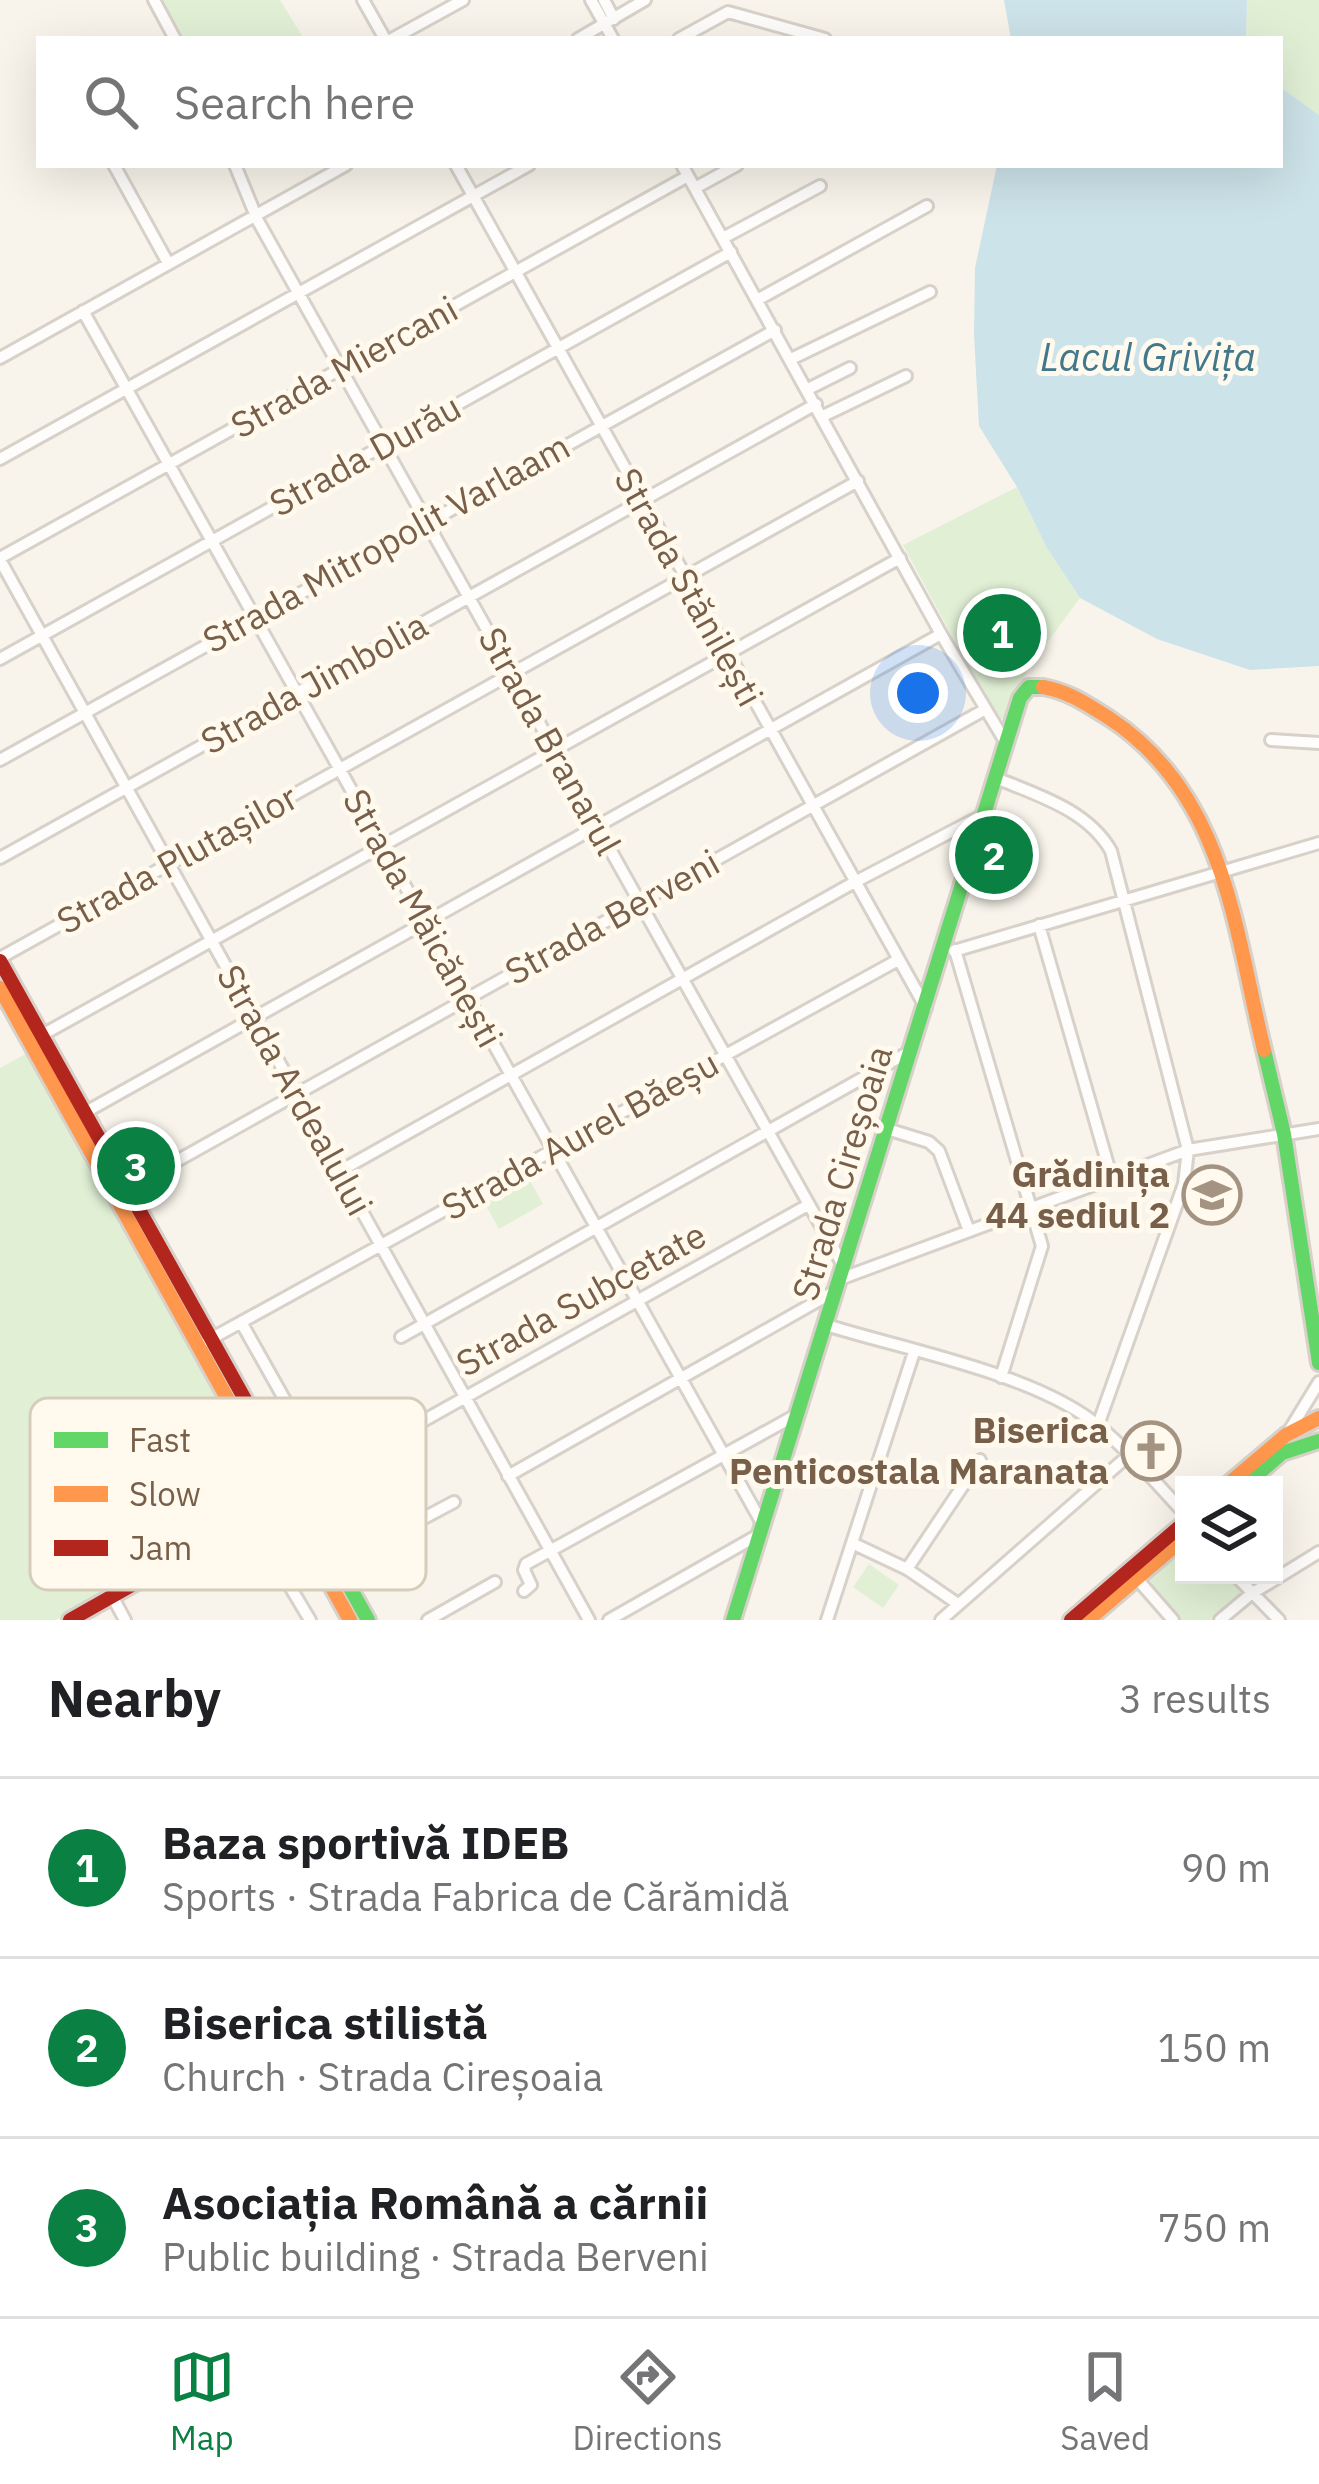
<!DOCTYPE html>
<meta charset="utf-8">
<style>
body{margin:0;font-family:"IBM Plex Sans",sans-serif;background:#f2f2f2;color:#202124}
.controls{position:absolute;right:36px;bottom:36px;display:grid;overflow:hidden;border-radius:0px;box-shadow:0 12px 48px #0002}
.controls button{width:108px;height:108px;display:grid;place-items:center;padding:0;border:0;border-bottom:3px solid #e0e0e0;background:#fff;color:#202124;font:60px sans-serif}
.you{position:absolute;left:918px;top:693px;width:42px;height:42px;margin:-30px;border:9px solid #fff;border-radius:50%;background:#1a73e8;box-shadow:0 0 0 18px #1a73e833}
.badge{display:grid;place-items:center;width:78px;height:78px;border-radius:50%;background:#0b8043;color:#fff;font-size:39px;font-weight:700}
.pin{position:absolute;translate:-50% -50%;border:6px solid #fff;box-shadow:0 3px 12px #0006}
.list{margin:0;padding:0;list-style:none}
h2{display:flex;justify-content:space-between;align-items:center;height:156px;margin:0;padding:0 48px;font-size:51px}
h2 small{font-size:39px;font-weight:400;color:#757577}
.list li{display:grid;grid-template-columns:78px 1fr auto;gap:36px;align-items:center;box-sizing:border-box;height:180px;padding:0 48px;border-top:3px solid #e0e0e0}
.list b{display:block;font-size:45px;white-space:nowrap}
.list p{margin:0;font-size:39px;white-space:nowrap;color:#757577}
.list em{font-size:39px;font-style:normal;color:#757577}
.icon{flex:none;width:66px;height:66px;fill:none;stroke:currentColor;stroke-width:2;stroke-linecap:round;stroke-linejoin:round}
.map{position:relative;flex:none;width:1319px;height:1620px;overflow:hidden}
.search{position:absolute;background:#fff;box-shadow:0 12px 48px #0002;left:36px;right:36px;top:36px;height:132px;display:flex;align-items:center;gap:30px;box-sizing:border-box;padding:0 42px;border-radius:0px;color:#757577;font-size:45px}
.sheet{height:696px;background:#fff}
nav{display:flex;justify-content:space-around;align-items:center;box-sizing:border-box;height:168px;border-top:3px solid #e0e0e0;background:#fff;font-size:33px;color:#757577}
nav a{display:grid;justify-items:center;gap:6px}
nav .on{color:#0b8043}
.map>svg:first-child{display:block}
.green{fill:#e1f0d5}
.water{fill:#cce3e9}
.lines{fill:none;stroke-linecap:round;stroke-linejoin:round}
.street-casing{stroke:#d7d1c9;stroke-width:16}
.fast-casing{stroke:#d8d1c9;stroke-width:20}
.slow-casing{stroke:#d8d1c9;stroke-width:20}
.jam-casing{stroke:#d8d1c9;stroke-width:20}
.street{stroke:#fefdfc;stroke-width:10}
.fast{stroke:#63d668;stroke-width:14}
.slow{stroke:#ff974d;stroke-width:14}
.jam{stroke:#b3261e;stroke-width:14}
.labels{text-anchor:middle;stroke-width:10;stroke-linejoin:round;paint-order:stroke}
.street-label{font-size:36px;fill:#785f49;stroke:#fffaed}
.poi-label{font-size:36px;font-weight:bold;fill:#785f49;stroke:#fffaed;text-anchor:end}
.water-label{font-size:39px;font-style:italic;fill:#41788c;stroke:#fffaed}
.key{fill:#fffaed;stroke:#d6ccbc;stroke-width:3}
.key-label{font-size:33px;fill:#785f49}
</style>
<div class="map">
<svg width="1319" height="1620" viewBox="0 0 1319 1620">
<rect width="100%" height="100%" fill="#f8f4eb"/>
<path class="green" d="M163,0H280L304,39H183Z
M1247,0H1319V115L1280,87V39H1246Z
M1017,487L1047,548L1080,598L1029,667L1008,717L1001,719L994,714L903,545Z
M29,1052L275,1498L56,1620H0V1068Z
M528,1177L543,1204L499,1229L484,1202Z
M1184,1550V1575H1227L1241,1592L1210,1620H1181L1146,1584Z
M869,1564L899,1585L883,1608L853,1587Z"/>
<path class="water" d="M1004,0H1247L1246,39H1011Z
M1280,87L1319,115V666L1250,670L1157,639L1080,598L1047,548L1017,487L979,426L974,335L975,268L997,165H1280Z"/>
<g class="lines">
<g class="street-casing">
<path id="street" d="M154,0L175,39
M363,0L385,39
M591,0L613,39
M604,0L614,19
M392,39L463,0
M578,39L645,0
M679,39L728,12L825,39
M114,165L168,263
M235,165L258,221L844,1267
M456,165L926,1008
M682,165L941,634L1006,743
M695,188L737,165
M723,238L820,186
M757,300L927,206
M83,311L763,1525
M0,358L346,165
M791,359L930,292
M808,389L850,368
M823,416L906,376
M0,459L529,165
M0,558L688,176
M0,560L589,1620
M0,659L731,252
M1271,740L1319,743
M0,760L775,330
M996,778C1037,795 1088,810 1111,851L1188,1150L1184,1184L1098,1425
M0,858L816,404
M1039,925L1112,1179
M955,950L1042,1246L1001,1377
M954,951L1319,843
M0,958L858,481
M42,1035L900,558
M84,1113L941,634
M887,1129L929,1142L939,1151L969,1231
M340,1171L853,883L985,814
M123,1191L984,710
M840,1279L1188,1150L1319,1129
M241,1322L327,1475
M826,1325C906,1350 1037,1374 1100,1427C1131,1453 1157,1484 1184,1513
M401,1337L909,1052
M207,1341L898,960
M1289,1431L1319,1382
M508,1476L837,1290
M284,1499L808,1205
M249,1518L310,1620
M377,1543L454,1502
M852,1543L907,1569L958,1604
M907,1569L980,1460
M1132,1573L1173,1620
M1235,1575L1279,1620
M524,1591L531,1585L524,1570L526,1564L798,1414
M112,1596L125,1620
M428,1620L495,1582
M609,1620L760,1534
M827,1620L914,1352
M941,1620L1129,1455
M1220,1620L1251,1594L1319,1552"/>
</g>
<g class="fast-casing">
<path id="fast" d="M1264,1050L1284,1134L1319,1363
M261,1428L368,1620
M1245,1485L1282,1453L1319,1441
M733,1620L1020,698L1029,687H1043"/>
</g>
<g class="slow-casing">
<path id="slow" d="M1043,687C1068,691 1088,705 1109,718C1225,794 1234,927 1264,1050
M0,988L350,1620
M1227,1485L1286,1435L1319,1418
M1088,1620L1184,1538"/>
</g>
<g class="jam-casing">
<path id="jam" d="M0,961L261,1428
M70,1620L284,1499
M1071,1620L1184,1523"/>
</g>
<use href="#street" class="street"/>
<use href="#fast" class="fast"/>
<use href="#slow" class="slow"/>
<use href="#jam" class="jam"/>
</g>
<defs>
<g id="school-ring" transform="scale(3)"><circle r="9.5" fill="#fffaed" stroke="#a59382" stroke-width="1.5"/><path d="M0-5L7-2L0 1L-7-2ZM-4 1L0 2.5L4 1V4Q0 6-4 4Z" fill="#a59382"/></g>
<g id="church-ring" transform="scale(3)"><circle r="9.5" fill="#fffaed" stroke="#a59382" stroke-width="1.5"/><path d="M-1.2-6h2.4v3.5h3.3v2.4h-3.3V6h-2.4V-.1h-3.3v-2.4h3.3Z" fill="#a59382"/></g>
</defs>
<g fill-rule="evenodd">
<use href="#school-ring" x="1212" y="1195"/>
<use href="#church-ring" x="1151" y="1451"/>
</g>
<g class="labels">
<g class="street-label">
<text transform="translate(344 367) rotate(-29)" y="13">Strada Miercani</text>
<text transform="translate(365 455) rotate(-29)" y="13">Strada Durău</text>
<text transform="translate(386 543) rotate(-29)" y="13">Strada Mitropolit Varlaam</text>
<text transform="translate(689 587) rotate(61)" y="13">Strada Stănilești</text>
<text transform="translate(314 683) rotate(-29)" y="13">Strada Jimbolia</text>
<text transform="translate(550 741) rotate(61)" y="13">Strada Branarul</text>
<text transform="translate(177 859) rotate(-29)" y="13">Strada Plutașilor</text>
<text transform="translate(612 917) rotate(-29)" y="13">Strada Berveni</text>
<text transform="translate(423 918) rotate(61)" y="13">Strada Măicănești</text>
<text transform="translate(295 1090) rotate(61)" y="13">Strada Ardealului</text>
<text transform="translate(580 1135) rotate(-29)" y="13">Strada Aurel Băeșu</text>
<text transform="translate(842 1173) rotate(-73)" y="13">Strada Cireșoaia</text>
<text transform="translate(581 1299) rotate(-29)" y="13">Strada Subcetate</text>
</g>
<g class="poi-label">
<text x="1170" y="1187">Grădinița<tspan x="1170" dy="41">44 sediul 2</tspan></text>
<text x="1109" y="1443">Biserica<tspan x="1109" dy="41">Penticostala Maranata</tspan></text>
</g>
<g class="water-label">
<text x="1148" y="371">Lacul Grivița</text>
</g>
</g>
<rect x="30" y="1398" width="396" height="192" rx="18" class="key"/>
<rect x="54" y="1432" width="54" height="16" fill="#63d668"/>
<rect x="54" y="1486" width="54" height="16" fill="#ff974d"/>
<rect x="54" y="1540" width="54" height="16" fill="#b3261e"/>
<g class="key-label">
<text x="129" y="1452">Fast</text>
<text x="129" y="1506">Slow</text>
<text x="129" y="1560">Jam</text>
</g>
</svg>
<div class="controls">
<button><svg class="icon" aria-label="layers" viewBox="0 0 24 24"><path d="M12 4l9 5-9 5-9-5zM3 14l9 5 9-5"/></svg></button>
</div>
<div class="you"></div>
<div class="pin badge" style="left:1002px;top:633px">1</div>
<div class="pin badge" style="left:994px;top:855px">2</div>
<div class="pin badge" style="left:136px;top:1166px">3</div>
<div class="search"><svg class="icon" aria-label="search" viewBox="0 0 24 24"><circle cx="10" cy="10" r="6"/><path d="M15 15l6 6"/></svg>Search here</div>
</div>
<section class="sheet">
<h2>Nearby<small>3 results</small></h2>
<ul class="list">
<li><span class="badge">1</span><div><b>Baza sportivă IDEB</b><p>Sports · Strada Fabrica de Cărămidă</p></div><em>90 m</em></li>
<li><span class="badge">2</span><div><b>Biserica stilistă</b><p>Church · Strada Cireșoaia</p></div><em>150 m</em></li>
<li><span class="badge">3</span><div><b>Asociația Română a cărnii</b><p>Public building · Strada Berveni</p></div><em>750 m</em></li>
</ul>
</section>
<nav>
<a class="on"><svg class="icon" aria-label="map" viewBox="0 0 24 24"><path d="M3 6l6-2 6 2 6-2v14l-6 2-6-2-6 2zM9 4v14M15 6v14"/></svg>Map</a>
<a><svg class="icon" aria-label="directions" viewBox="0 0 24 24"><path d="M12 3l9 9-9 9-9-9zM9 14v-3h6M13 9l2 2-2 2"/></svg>Directions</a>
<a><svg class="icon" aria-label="saved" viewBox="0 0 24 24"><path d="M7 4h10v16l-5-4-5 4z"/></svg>Saved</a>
</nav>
